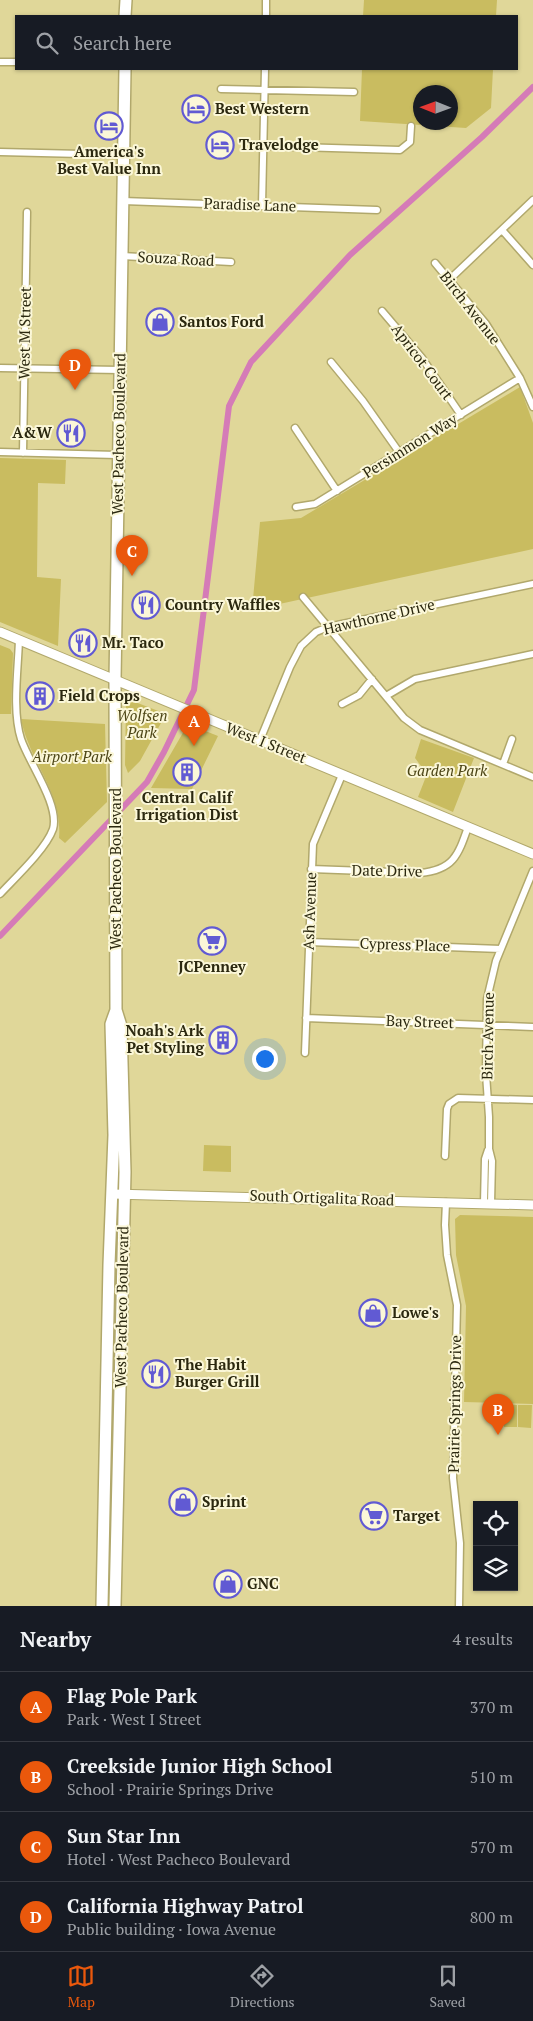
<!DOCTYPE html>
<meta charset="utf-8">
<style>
body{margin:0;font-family:"PT Serif",serif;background:#242831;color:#f1f3f6}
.controls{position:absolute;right:15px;bottom:15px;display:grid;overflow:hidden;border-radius:0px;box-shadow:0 1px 4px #0004}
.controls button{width:45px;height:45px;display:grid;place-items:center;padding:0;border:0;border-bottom:1px solid #363941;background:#171b24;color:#f1f3f6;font:25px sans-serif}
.compass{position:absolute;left:413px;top:85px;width:45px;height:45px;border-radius:50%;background:#171b24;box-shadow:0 1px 4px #0004;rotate:271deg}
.you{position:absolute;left:264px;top:1058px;width:18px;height:18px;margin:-12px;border:4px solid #fff;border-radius:50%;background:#1a73e8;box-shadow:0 0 0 8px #1a73e833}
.badge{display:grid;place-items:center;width:32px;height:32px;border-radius:50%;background:#ea580c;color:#fff;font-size:16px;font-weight:700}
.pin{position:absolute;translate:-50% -41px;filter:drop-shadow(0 1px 2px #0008)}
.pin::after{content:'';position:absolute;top:26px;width:18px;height:15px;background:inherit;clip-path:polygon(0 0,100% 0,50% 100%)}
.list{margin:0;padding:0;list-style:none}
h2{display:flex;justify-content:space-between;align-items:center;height:65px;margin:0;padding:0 20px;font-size:21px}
h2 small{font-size:16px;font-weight:400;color:#9ea1a6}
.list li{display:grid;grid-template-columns:32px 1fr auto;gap:15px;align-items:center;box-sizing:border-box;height:70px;padding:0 20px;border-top:1px solid #363941}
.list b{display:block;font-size:19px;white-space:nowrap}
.list p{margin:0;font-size:16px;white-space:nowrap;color:#9ea1a6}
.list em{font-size:16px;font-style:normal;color:#9ea1a6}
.icon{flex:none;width:28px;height:28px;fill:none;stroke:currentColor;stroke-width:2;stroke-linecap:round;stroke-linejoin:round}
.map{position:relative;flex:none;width:533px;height:1606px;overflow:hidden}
.search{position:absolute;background:#171b24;box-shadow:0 1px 4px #0004;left:15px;right:15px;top:15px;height:55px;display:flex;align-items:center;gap:12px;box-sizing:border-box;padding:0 18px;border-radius:0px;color:#9ea1a6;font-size:19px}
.sheet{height:345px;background:#171b24}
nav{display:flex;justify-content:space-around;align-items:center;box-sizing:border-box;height:70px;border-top:1px solid #363941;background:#171b24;font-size:14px;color:#9ea1a6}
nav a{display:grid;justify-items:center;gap:2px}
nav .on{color:#ea580c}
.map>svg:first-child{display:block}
.green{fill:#c9bc60;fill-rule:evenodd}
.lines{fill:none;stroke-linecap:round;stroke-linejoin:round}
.canal{stroke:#d57bb7;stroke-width:6}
.street-casing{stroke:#b1a86c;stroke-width:9}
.secondary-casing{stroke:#b1a86c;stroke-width:11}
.highway-casing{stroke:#b1a86c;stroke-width:14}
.street{stroke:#fff;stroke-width:6}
.secondary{stroke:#fff;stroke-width:9}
.highway{stroke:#fff;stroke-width:11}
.labels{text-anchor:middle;stroke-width:4;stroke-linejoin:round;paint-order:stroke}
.poi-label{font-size:15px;font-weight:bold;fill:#2b280f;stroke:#fbf7d8;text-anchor:start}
.street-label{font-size:15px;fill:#2b280f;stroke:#fbf7d8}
.park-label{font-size:15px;font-style:italic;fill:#4c4516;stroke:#fbf7d8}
</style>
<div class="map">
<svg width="533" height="1606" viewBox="0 0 533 1606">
<rect width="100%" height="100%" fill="#e0d799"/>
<path class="green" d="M364,0H497L496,16H363Z
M362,69H493L491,108L466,128L360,121ZM420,92H450V122H420Z
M520,387L533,423V549L252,610L260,522L301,518Z
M0,458L66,460L65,484L38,483L37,577L61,579L58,646L0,622Z
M0,645L10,649L13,653L11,714H0Z
M130,700L166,714L140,761L128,773L125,765L126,703Z
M21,719L105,724L107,802L65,843L59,838C63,793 29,761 21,719Z
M188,724L218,736L192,789L151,788Z
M421,739L474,758L453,812L418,797L427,774L415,758Z
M204,1145L231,1146V1172L203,1171Z
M460,1215L533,1217V1404L464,1402L466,1306L456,1255L455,1219Z
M504,1404L517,1405V1427H504Z
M518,1405H532L531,1428L518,1427Z"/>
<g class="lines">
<path class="canal" d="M0,936L147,782L164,752L194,690L229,406L251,362L350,255L482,137L533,87"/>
<g class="street-casing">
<path id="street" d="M266,16V0
M0,62H16
M221,89L354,92
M263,146L400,150L410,142L411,126
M0,152L123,155
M123,201L377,210
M262,205L265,69
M502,230L533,265
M122,256L231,262
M435,263L486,324L520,378L533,407
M449,280L533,200
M382,311L422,358L461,415
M331,362L363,401L399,452
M0,368L120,370
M295,428L337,491
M0,452L117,455
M23,453L27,212
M296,507L315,504L520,378
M303,597L404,718L420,730L533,777
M386,696L415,679L533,654
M342,704L359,695L372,679
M260,740L290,667L301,646L316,632L328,627L533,584
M503,764L512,739
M311,869L420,873C453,870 458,856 468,827
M0,894C15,878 46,849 53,829C60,805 29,763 21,739C12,711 18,670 19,640
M309,942L501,949
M306,1018L533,1027
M305,1053L313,844L342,775
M445,1156L447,1109L449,1104L458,1098L533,1100
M446,1202L445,1225L447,1255L457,1305L453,1478L460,1543L459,1606
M484,1203L485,1159L488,1150
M491,1203L492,1161L489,1149V1117L486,1074L487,999L496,961L533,871"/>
</g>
<g class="secondary-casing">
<path id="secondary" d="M0,632L533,854
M112,1194L533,1205"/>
</g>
<g class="highway-casing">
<path id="highway" d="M125,16L126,0
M102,1606L109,1265L114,1135L111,1024L116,1010L115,680L125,69
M115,1606L125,1172L121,1026L116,1010"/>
</g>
<use href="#street" class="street"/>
<use href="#secondary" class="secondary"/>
<use href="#highway" class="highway"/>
</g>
<defs>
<g id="hotel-ring" transform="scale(1.4375)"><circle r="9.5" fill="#fbf7d8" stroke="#615ad3" stroke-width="1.5"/><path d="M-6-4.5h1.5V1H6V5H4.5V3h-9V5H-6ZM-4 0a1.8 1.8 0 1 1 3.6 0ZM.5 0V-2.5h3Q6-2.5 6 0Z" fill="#615ad3"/></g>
<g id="shop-ring" transform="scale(1.4375)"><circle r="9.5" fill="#fbf7d8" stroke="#615ad3" stroke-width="1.5"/><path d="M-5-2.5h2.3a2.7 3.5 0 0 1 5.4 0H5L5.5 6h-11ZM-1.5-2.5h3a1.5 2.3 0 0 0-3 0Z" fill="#615ad3"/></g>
<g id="restaurant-ring" transform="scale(1.4375)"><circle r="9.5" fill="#fbf7d8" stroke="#615ad3" stroke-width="1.5"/><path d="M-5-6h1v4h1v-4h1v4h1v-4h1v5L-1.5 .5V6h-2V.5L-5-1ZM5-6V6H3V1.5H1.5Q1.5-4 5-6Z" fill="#615ad3"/></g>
<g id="building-ring" transform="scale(1.4375)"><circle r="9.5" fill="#fbf7d8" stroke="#615ad3" stroke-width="1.5"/><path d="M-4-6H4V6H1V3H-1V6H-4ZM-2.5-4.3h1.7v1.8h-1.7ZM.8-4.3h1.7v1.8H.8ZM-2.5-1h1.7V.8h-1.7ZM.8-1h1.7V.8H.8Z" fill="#615ad3"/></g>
<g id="supermarket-ring" transform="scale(1.4375)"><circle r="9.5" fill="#fbf7d8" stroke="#615ad3" stroke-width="1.5"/><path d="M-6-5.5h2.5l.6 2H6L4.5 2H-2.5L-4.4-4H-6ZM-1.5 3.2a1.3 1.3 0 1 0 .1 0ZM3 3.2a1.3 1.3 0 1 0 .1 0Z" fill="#615ad3"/></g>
</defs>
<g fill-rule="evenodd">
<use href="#hotel-ring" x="196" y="109"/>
<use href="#hotel-ring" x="109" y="126"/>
<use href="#hotel-ring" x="220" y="145"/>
<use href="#shop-ring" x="160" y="322"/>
<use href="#restaurant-ring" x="71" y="433"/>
<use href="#restaurant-ring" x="146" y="605"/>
<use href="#restaurant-ring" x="83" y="643"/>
<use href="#building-ring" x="40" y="696"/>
<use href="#building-ring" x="187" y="772"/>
<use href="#supermarket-ring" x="212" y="941"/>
<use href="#building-ring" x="223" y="1040"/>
<use href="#shop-ring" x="373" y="1313"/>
<use href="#restaurant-ring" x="156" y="1374"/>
<use href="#shop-ring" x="183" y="1502"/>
<use href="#supermarket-ring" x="374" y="1516"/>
<use href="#shop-ring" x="228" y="1584"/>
</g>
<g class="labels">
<g class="poi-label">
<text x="215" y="114">Best Western</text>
<text x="239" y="150">Travelodge</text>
<text x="109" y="157" text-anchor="middle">America's<tspan x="109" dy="17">Best Value Inn</tspan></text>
<text x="179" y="327">Santos Ford</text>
<text x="52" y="438" text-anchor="end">A&amp;W</text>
<text x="165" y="610">Country Waffles</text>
<text x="102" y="648">Mr. Taco</text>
<text x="59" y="701">Field Crops</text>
<text x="187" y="803" text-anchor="middle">Central Calif<tspan x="187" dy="17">Irrigation Dist</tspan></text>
<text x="212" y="972" text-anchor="middle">JCPenney</text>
<text x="204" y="1036" text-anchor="end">Noah's Ark<tspan x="204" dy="17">Pet Styling</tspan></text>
<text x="392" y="1318">Lowe's</text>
<text x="175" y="1370">The Habit<tspan x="175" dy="17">Burger Grill</tspan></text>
<text x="202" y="1507">Sprint</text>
<text x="393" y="1521">Target</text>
<text x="247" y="1589">GNC</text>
</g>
<g class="street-label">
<text transform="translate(250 205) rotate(2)" y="5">Paradise Lane</text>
<text transform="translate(176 259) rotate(3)" y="5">Souza Road</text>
<text transform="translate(470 308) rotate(52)" y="5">Birch Avenue</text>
<text transform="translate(25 333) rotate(-89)" y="5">West M Street</text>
<text transform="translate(422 362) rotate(53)" y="5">Apricot Court</text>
<text transform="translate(119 434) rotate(-89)" y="5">West Pacheco Boulevard</text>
<text transform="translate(410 446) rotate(-32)" y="5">Persimmon Way</text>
<text transform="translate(379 617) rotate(-13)" y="5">Hawthorne Drive</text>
<text transform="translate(266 743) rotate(22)" y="5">West I Street</text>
<text transform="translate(116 869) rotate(-90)" y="5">West Pacheco Boulevard</text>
<text transform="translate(387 871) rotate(1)" y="5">Date Drive</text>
<text transform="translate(310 911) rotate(-88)" y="5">Ash Avenue</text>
<text transform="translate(405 945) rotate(2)" y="5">Cypress Place</text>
<text transform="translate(420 1022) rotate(2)" y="5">Bay Street</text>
<text transform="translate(488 1036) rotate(-89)" y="5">Birch Avenue</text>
<text transform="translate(322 1198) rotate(2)" y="5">South Ortigalita Road</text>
<text transform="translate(122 1307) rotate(-89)" y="5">West Pacheco Boulevard</text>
<text transform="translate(455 1404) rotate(-89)" y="5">Prairie Springs Drive</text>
</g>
<g class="park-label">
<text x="142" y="721">Wolfsen<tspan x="142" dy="17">Park</tspan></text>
<text x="72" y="762">Airport Park</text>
<text x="447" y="776">Garden Park</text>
</g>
</g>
</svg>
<div class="controls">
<button><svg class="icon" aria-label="locate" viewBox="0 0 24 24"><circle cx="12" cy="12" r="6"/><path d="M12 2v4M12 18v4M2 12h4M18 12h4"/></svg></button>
<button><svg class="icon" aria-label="layers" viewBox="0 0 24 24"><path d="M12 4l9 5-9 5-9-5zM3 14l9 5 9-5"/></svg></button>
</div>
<svg class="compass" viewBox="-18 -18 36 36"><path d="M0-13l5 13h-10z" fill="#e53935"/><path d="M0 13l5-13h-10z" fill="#9ea1a6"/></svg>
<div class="you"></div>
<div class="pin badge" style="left:194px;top:746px">A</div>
<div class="pin badge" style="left:498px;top:1435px">B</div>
<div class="pin badge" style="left:132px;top:576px">C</div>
<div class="pin badge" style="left:75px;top:390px">D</div>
<div class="search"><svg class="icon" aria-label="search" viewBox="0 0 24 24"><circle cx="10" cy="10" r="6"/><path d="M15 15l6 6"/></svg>Search here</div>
</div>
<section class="sheet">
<h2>Nearby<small>4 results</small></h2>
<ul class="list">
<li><span class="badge">A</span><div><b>Flag Pole Park</b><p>Park · West I Street</p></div><em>370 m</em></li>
<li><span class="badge">B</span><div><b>Creekside Junior High School</b><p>School · Prairie Springs Drive</p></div><em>510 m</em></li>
<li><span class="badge">C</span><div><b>Sun Star Inn</b><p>Hotel · West Pacheco Boulevard</p></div><em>570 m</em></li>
<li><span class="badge">D</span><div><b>California Highway Patrol</b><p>Public building · Iowa Avenue</p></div><em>800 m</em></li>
</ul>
</section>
<nav>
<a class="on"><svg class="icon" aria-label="map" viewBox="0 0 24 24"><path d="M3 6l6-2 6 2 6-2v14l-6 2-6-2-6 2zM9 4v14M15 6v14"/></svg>Map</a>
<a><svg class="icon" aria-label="directions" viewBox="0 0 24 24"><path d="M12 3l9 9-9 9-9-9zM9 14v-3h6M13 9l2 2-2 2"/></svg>Directions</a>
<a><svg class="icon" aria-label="saved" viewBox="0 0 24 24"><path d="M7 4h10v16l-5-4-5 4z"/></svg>Saved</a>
</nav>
